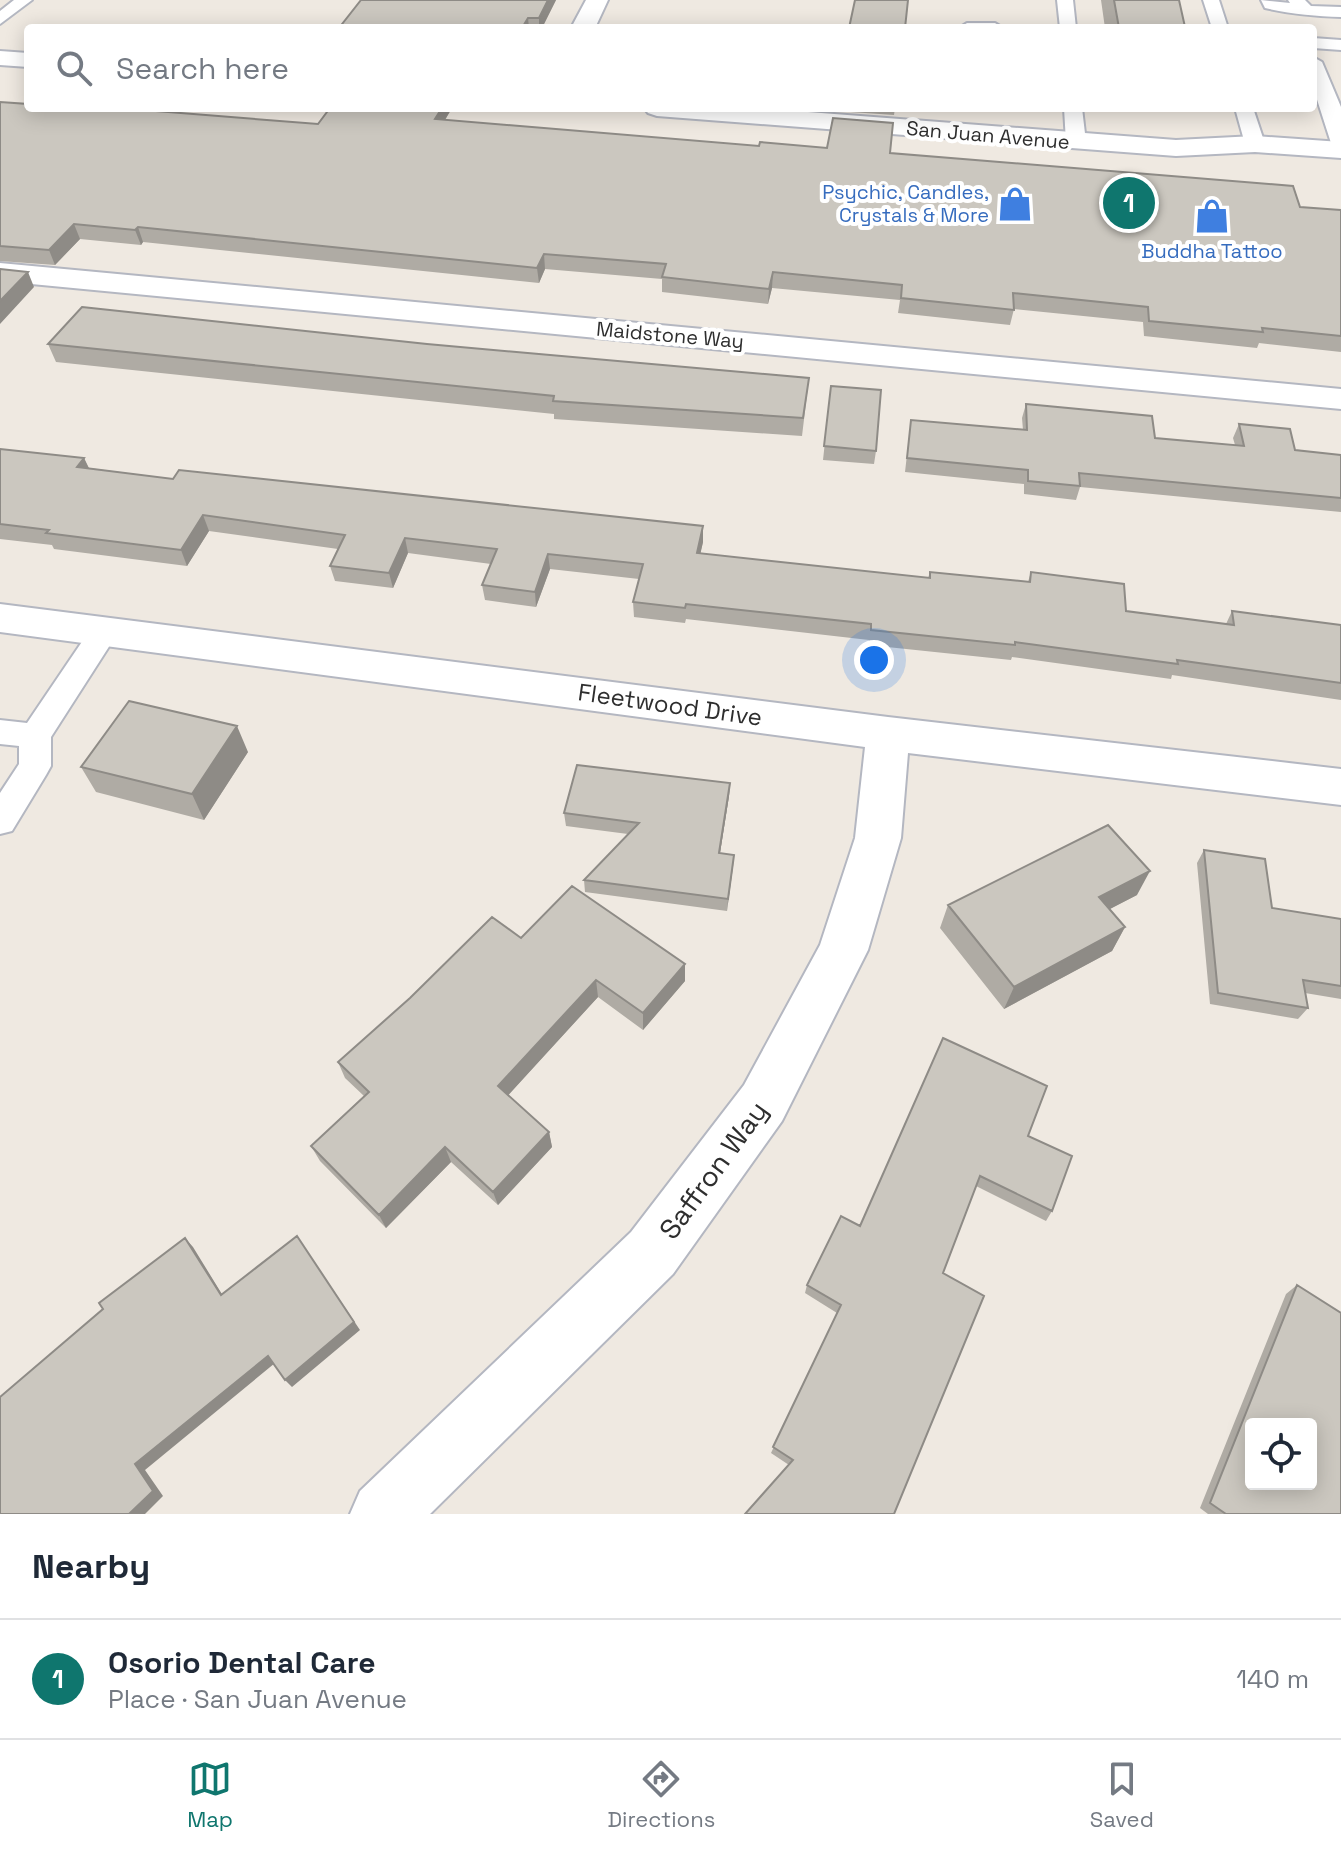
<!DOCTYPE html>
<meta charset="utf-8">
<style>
body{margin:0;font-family:"Space Grotesk",sans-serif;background:#f2f2f3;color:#1f2937}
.controls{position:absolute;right:24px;bottom:24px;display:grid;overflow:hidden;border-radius:8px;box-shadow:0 4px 20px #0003}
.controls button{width:72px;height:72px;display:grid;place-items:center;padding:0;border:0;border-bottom:2px solid #e0e1e3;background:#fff;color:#1f2937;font:40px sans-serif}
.you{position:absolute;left:874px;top:660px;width:28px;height:28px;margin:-20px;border:6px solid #fff;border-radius:50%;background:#1a73e8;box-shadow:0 0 0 12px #1a73e833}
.badge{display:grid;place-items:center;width:52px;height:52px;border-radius:50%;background:#0f766e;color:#fff;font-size:26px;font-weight:700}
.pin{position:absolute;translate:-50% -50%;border:4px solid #fff;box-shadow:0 2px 8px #0006}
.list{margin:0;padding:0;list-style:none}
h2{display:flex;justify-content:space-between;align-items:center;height:104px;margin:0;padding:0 32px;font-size:34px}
h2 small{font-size:26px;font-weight:400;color:#747a83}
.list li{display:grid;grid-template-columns:52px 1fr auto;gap:24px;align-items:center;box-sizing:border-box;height:120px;padding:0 32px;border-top:2px solid #e0e1e3}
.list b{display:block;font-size:30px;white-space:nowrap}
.list p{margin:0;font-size:26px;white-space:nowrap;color:#747a83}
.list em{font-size:26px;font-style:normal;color:#747a83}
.icon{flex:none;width:44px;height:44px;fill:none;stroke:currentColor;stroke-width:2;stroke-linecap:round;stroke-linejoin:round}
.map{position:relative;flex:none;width:1341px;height:1514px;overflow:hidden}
.search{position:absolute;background:#fff;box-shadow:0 4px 20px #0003;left:24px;right:24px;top:24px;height:88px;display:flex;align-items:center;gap:20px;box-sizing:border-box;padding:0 28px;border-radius:8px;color:#747a83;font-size:30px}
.sheet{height:224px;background:#fff}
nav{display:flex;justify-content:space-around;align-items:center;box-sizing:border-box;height:112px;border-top:2px solid #e0e1e3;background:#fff;font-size:22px;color:#747a83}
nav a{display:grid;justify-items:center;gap:4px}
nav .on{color:#0f766e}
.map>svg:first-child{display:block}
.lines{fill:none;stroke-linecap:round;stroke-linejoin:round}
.lane-casing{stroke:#b4b7c1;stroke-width:4}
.street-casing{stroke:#b4b7c1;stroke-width:4}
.secondary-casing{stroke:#b4b7c1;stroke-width:4}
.lane{fill:#fff;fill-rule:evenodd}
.street{fill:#fff;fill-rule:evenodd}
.secondary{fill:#fff;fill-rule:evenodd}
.wall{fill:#afaba4}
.shaded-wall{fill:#8e8b86}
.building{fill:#cbc7bf;stroke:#8e8b86;stroke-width:2;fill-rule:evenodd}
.labels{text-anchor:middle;stroke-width:8;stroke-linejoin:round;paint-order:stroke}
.far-street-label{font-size:20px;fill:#2e2e2e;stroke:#fff}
.far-shop-label{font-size:20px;fill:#366cbe;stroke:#fff;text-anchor:end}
.street-label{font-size:24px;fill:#2e2e2e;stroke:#fff}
.near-street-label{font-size:28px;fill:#2e2e2e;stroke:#fff}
</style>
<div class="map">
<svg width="1341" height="1514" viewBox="0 0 1341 1514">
<rect width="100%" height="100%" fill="#efe9e1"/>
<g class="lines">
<g class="lane-casing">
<path id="lane" d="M14,0H32L0,24V11Z
M1057,0H1073L1076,28H1060Z
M1203,0H1219L1228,28H1212Z
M1261,0L1290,3L1288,0H1305L1311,6L1341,7V17C1315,16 1290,14 1265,8Z
M967,23H995L1003,28H959Z
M1313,38L1341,40V50L1313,48Z
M1313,57L1322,62L1341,107V149L1331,143L1313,87Z
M1064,108H1082L1086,142L1083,146H1069L1066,142Z
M1235,108H1253L1265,144L1262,148L1255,150L1245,144Z
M104,621L114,624L119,631L51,737V766L46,775L12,831L0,834V793L19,764V746L0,744V720L27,723L94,624Z"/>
</g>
<g class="street-casing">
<path id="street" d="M586,0H608L595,28H571Z
M0,263L1341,389V409L0,281Z
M0,604L888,717L1341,769V805L908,753L901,838L868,950L782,1121L673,1274L430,1514H350L360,1491L631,1232L744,1085L820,945L855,838L865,747L0,632Z"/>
</g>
<g class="secondary-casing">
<path id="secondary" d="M0,51L28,53V67L0,65Z
M644,108H757L1176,140L1255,136L1341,142V158L1255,152L1176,156L657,116L648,113Z"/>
</g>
<use href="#lane" class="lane"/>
<use href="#street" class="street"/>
<use href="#secondary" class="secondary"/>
</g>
<path class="wall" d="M361,0H556L542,28H339Z
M1101,0H1179L1185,28H1105Z
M0,102L318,124L330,108H452L445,120L759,146L890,153L1300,207L1341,210V352L1259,343L1257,348L1144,336L1143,322L1014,309L1010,325L898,313L900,300L772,288L768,304L662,292V279L545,269L539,283L143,242L141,245L80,239L55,265L0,261Z
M836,108H895L894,115L836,111Z
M48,344H427L809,378L802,436L554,419V414L56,362Z
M831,386L876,451L874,464L823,460Z
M1026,404L1155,438L1235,445L1233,438L1239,424L1295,450L1341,455V512L1080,487L1076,500L1024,494V484L905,472L911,420L1023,430L1022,418Z
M0,449L84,458L89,468L173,479L703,526V542L700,554L928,578L930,572L1028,582L1031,572L1126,611L1226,624L1232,611L1341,625V700L1172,675L1171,679L1012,657L1011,660L868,645L869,640L686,619L685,623L634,617L633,602L639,579L550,569L536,607L485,600L482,585L491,564L408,553L393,588L335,581L330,566L338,549L209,531L187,566L54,549L52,545L0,539Z
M248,752L204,820L96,792L81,767Z
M730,783L729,796L720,853L734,855L727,911L585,892L584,880L628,834L566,826L564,813Z
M1204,850L1272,908L1341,919V999L1305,993L1308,1008L1298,1019L1210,1004L1197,863Z
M1137,895L1109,909L1125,927L1112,951L1004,1009L940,928L948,905Z
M521,938L685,964V981L643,1030L598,997L508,1095L549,1132L552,1147L498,1205L451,1162L386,1228L320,1161L311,1146L364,1096L345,1078L338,1062Z
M1028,1136L1052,1211L1046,1221L976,1186L943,1273L789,1465L771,1453L837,1313L805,1293L807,1285L860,1226Z
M1297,1285L1341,1514H1208L1200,1508L1286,1294Z"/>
<path class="shaded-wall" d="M548,0H556L542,28H539V18Z
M528,18L529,28H522Z
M442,108H452L437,133L435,119Z
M74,224L80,239L55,265L49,250Z
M138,227L143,242L141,245L135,230Z
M544,254L545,269L539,283L537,268Z
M28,272L34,287L0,324V301Z
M773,272L772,288L768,304L769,289Z
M84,458L91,473L77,467Z
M203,515L209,531L187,566L181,550Z
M703,526V542L697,569V553Z
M405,538L408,553L393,588L389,573Z
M548,554L550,569L536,607L535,592Z
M237,726L248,752L204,820L192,794Z
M730,783L729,796L718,865L719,853Z
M734,855L733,867L727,911L728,899Z
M1150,871L1137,895L1087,921L1099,897Z
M1125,927L1112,951L1004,1009L1014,987Z
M685,964V981L643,1030V1013Z
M596,980L598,997L502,1102L498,1086Z
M549,1132L552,1147L498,1205L493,1192Z
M445,1147L451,1162L386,1228L379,1215Z
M297,1236L360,1330L292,1387L285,1380Z
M185,1238L193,1247L228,1304L221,1295Z
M268,1356L275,1363L145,1470L163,1496L145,1514H129L135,1464Z"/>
<path class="building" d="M361,0H548L539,18H528L522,28H339Z
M855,0H908L905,28H849Z
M1114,0H1179L1185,27L1119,28Z
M0,102L28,104V108H118L318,124L330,108H442L435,119L759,146L760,142L827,148L833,118L893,123L890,153L1293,186L1300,207L1341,210V336L1262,328L1263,332L1149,321L1148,307L1013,293L1014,310L901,298L902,285L773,272L769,289L662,277L666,264L544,254L537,268L138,227L135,230L74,224L49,250L0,246Z
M0,269L28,272L0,301Z
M82,307L427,344L809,378L803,418L553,401L554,396L48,344Z
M831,386L881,390L876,451L824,446Z
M1026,404L1152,416L1155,438L1244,446L1239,424L1290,429L1295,450L1341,455V498L1079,473L1080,486L1028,481V470L907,458L911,420L1027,430Z
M0,449L84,458L77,467L173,479L179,470L703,526L697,553L930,578V572L1030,582L1031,572L1124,584L1126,611L1234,625L1232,611L1341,625V683L1177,660L1178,664L1015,642V645L871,630V624L686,604L685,608L633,602L643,564L548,554L535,592L482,585L497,549L405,538L389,573L330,566L345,535L203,515L181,550L46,533L49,530L0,524Z
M129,701L237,726L192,794L81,767Z
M577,765L730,783L719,853L734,855L728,899L584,880L639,823L564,813Z
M1108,825L1150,871L1099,897L1125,927L1014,987L948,905Z
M1204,850L1265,859L1272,908L1341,919V986L1303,980L1308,1008L1218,993Z
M572,886L685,964L643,1013L596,980L498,1086L549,1132L493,1192L445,1147L379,1215L311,1146L369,1092L338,1062L410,998L492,917L521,938Z
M943,1038L1047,1086L1028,1136L1072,1156L1052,1211L980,1176L943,1273L984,1296L894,1514H745L793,1460L773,1447L841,1305L807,1285L841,1216L860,1226Z
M297,1236L354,1322L285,1380L268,1356L135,1464L153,1491L129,1514H0V1397L103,1309L99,1303L185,1238L221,1295Z
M1297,1285L1341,1313V1514H1226L1210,1503ZM1251,1424H1311V1484H1251Z"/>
<defs>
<g id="shop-bare" transform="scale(2.76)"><path d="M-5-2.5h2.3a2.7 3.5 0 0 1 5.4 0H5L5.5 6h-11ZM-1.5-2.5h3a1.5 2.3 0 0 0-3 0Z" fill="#3f7fe0" stroke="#fff" stroke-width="2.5" paint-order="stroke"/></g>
</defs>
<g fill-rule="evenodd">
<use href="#shop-bare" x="1015" y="204"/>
<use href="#shop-bare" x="1212" y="216"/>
</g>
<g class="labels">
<g class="far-street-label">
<text transform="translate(988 135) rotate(5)" y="7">San Juan Avenue</text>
<text transform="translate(670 335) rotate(5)" y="7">Maidstone Way</text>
</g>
<g class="far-shop-label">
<text x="989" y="199">Psychic, Candles,<tspan x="989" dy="23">Crystals &amp; More</tspan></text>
<text x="1212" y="258" text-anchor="middle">Buddha Tattoo</text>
</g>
<g class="street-label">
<text transform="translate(670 705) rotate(8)" y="8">Fleetwood Drive</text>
</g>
<g class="near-street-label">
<text transform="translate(713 1170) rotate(-54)" y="10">Saffron Way</text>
</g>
</g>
</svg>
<div class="controls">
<button><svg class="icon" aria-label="locate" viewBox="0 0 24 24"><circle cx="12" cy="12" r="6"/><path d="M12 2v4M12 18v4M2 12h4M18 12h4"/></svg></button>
</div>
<div class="you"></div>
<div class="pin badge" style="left:1129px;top:203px">1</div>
<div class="search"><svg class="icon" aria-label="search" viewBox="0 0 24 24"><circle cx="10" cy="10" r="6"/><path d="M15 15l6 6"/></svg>Search here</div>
</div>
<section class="sheet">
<h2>Nearby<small></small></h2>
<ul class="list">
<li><span class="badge">1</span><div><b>Osorio Dental Care</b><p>Place · San Juan Avenue</p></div><em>140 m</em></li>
</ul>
</section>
<nav>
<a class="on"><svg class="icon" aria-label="map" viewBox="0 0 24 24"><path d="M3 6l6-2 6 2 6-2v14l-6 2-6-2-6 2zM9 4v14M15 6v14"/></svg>Map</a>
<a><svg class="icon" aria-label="directions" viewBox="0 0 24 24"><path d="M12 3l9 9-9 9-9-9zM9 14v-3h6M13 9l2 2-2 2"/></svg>Directions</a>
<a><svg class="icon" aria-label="saved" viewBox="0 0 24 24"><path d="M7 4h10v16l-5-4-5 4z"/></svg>Saved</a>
</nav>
